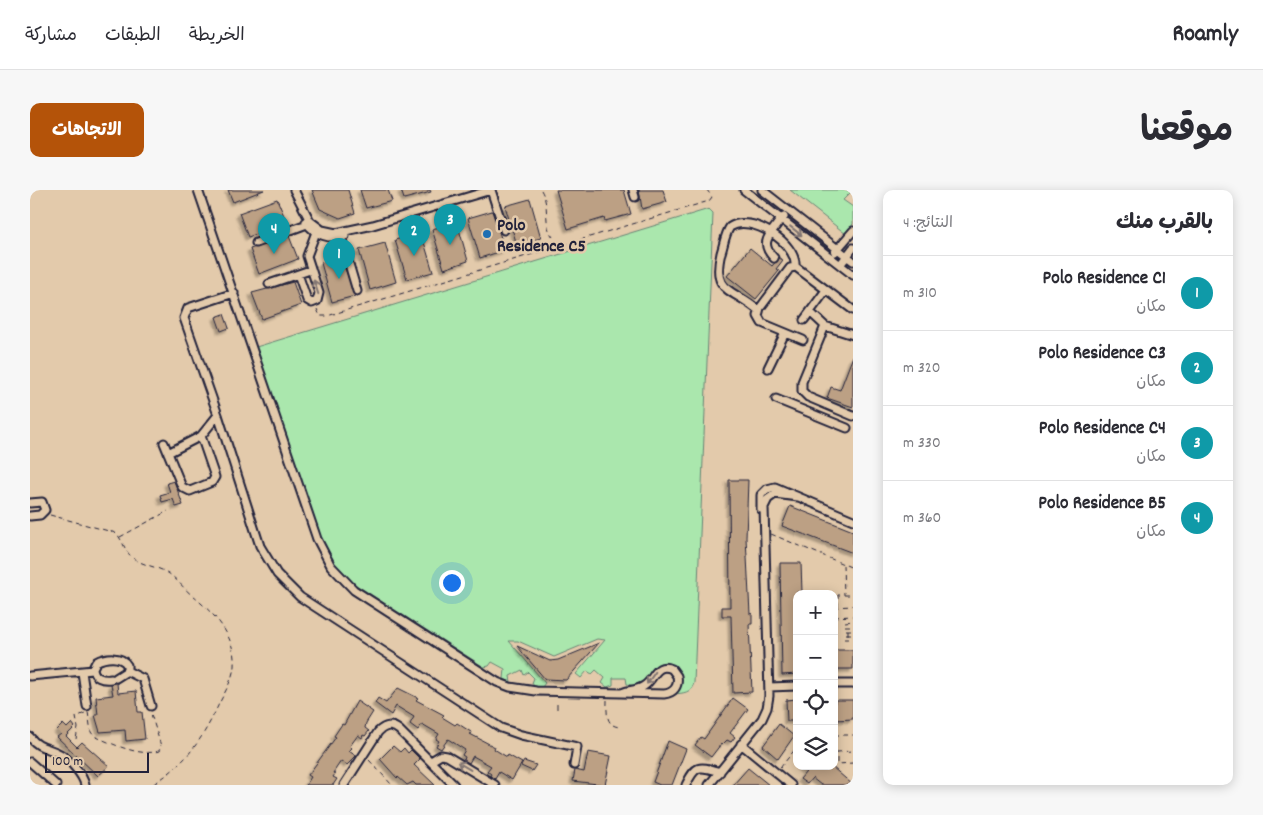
<!DOCTYPE html>
<html lang="ar">
<meta charset="utf-8">
<style>
body{margin:0;font-family:Dekko,"Playpen Sans Arabic",sans-serif;background:#f7f7f7;color:#2b2b33;direction:rtl}
.controls{position:absolute;right:15px;bottom:15px;display:grid;overflow:hidden;border-radius:10px;box-shadow:0 2px 12px #0003}
.controls button{width:45px;height:45px;display:grid;place-items:center;padding:0;border:0;border-bottom:1px solid #e1e1e2;background:#fff;color:#2b2b33;font:25px sans-serif}
.scale{position:absolute;left:15px;bottom:12px;width:104px;box-sizing:border-box;padding-left:5px;border:2px solid #22223b;border-top:0;font-size:14px;line-height:18px;white-space:nowrap;color:#22223b;-webkit-text-stroke:4px #e3caab;paint-order:stroke}
.you{position:absolute;left:421px;top:392px;width:18px;height:18px;margin:-12px;border:4px solid #fff;border-radius:50%;background:#1a73e8;box-shadow:0 0 0 8px #1a73e833}
.badge{display:grid;place-items:center;width:32px;height:32px;border-radius:50%;background:#b45309;color:#fff;font-size:16px;font-weight:700}
.pin{position:absolute;translate:-50% -41px;filter:drop-shadow(0 1px 2px #0008)}
.pin::after{content:'';position:absolute;top:26px;width:18px;height:15px;background:inherit;clip-path:polygon(0 0,100% 0,50% 100%)}
.list{margin:0;padding:0;list-style:none}
h2{display:flex;justify-content:space-between;align-items:center;height:65px;margin:0;padding:0 20px;font-size:21px}
h2 small{font-size:16px;font-weight:400;color:#7c7c81}
.list li{display:grid;grid-template-columns:32px 1fr auto;gap:15px;align-items:center;box-sizing:border-box;height:75px;padding:0 20px;border-top:1px solid #e1e1e2}
.list b{display:block;font-size:19px;white-space:nowrap}
.list p{margin:0;font-size:16px;white-space:nowrap;color:#7c7c81}
.list em{font-size:16px;font-style:normal;color:#7c7c81}
.icon{flex:none;width:28px;height:28px;fill:none;stroke:currentColor;stroke-width:2;stroke-linecap:round;stroke-linejoin:round}
.map{position:relative;flex:none;width:823px;height:595px;overflow:hidden;direction:ltr;border-radius:10px}
header{display:flex;align-items:center;gap:30px;box-sizing:border-box;height:70px;padding:0 25px;background:#fff;border-bottom:1px solid #e1e1e2}
header strong{font-size:24px}
nav{display:flex;gap:28px;margin-inline-start:auto;font-size:18px}
.intro{display:flex;align-items:center;justify-content:space-between;box-sizing:border-box;height:120px;padding:0 30px}
h1{margin:0;font-size:35px}
.button{padding:12px 22px;border-radius:10px;background:#b45309;color:#fff;font-size:18px;font-weight:700}
main{display:flex;gap:30px;padding:0 30px}
aside{flex:1;background:#fff;border-radius:10px;box-shadow:0 2px 12px #0003}
.map>svg:first-child{display:block}
.green{fill:#aae7ad;stroke:#668474}
.building{fill:#bca084;stroke:#22223b;filter:url(#shadow)}
.lines{fill:none;stroke-linecap:round;stroke-linejoin:round}
.minor-casing{stroke:#22223b;stroke-width:11}
.path{stroke:#22223b;stroke-width:1;stroke-dasharray:5 4;stroke-linecap:butt}
.minor{stroke:#e3caab;stroke-width:7}
.oneway{stroke:#827673}
.poi-dot{fill:#1f6fb2;stroke:#e3caab;stroke-width:2}
.labels{text-anchor:middle;stroke-width:5;stroke-linejoin:round;paint-order:stroke}
.poi-label{font-size:18px;font-weight:bold;fill:#22223b;stroke:#e3caab;text-anchor:start}
</style>
<header>
<strong>Roamly</strong>
<nav><a>الخريطة</a><a>الطبقات</a><a>مشاركة</a></nav>
</header>
<div class="intro"><h1>موقعنا</h1><a class="button">الاتجاهات</a></div>
<main>
<aside>
<h2>بالقرب منك<small>النتائج: 4</small></h2>
<ul class="list">
<li><span class="badge" style="background:#0f9aa8">1</span><div><b>Polo Residence C1</b><p>مكان</p></div><em>310 m</em></li>
<li><span class="badge" style="background:#0f9aa8">2</span><div><b>Polo Residence C3</b><p>مكان</p></div><em>320 m</em></li>
<li><span class="badge" style="background:#0f9aa8">3</span><div><b>Polo Residence C4</b><p>مكان</p></div><em>330 m</em></li>
<li><span class="badge" style="background:#0f9aa8">4</span><div><b>Polo Residence B5</b><p>مكان</p></div><em>360 m</em></li>
</ul>
</aside>
<div class="map">
<svg width="823" height="595" viewBox="0 0 823 595">
<defs>
<filter id="shadow"><feDropShadow dx="-3" dy="3" stdDeviation="1" flood-color="#0004"/></filter>
</defs>
<rect width="100%" height="100%" fill="#e3caab"/>
<filter id="ink" filterUnits="userSpaceOnUse"><feTurbulence type="fractalNoise" baseFrequency=".02" numOctaves="2"/><feDisplacementMap in="SourceGraphic" scale="10" xChannelSelector="R" yChannelSelector="G"/><feConvolveMatrix kernelMatrix="1 2 1 2 8 2 1 2 1" color-interpolation-filters="sRGB"/></filter>
<g filter="url(#ink)">
<path class="green" d="M760,0H823L813,10L823,17V34L816,44Z
M679,19L683,23L664,493C661,503 654,503 644,504L650,493L633,474C620,478 618,491 606,496L597,494L596,488H583V495L577,497L572,493L575,488L566,480L562,484L557,481L551,488L546,484L575,450L567,449L524,467L488,451H479L515,493L512,497L504,496L502,493L504,488L498,482L494,485L492,480L480,486L481,492L474,489L475,479L462,472L459,476L454,477L320,391L304,373L288,342L226,157Z"/>
<path class="building" d="M198,0H234L203,12Z
M282,0H318L325,23L310,28L290,19Z
M330,0H358L362,11L336,18Z
M371,0H400L401,2L374,9Z
M526,0H594L601,24L575,31L574,28L538,39Z
M609,0H633L637,12L612,19Z
M247,9L257,33L218,47L209,23Z
M500,9L511,48L487,55L475,16Z
M462,21L475,60L450,68L438,28Z
M427,32L438,71L414,79L402,39Z
M391,42L403,82L377,89L365,50Z
M259,46L268,69L229,84L220,59Z
M355,53L366,92L340,100L329,60Z
M720,58L742,76L749,68L753,70L746,79L749,81L726,109L697,86Z
M311,67L325,106L302,112L291,73Z
M263,92L271,115L232,129L222,103Z
M194,124L199,138L191,141L186,127Z
M823,166V217L797,208L801,197L810,200Z
M699,290H718L716,348L720,424L722,423V434H719L722,502L703,503L701,426H692V417H700Z
M144,291L153,315L146,317L143,309L132,312L130,305L140,302L137,293Z
M760,316L823,341V363L752,336Z
M750,373H771L772,402H767V484L752,485Z
M569,453L536,490L515,489L487,456L520,471L528,470Z
M804,460H823V479H804Z
M84,493H87L88,503L106,501L108,522H112L115,549L96,551L95,540L70,542L65,525H68L66,507L83,505L81,494Z
M368,498L388,508L386,510L414,525L412,527L425,535L427,533L441,542L440,544L465,557L464,559L477,567L478,565L492,573L482,590L469,582L465,589L460,586L461,584L457,581L461,576L443,566L439,573L434,570L435,567L432,565L435,560L418,549L411,559L406,556L409,551L406,549L409,544L392,534L388,540L380,534L384,527L366,516L361,525L345,513L348,508L356,513Z
M703,508L718,519L700,543L705,547L701,552L697,550L692,555L691,554L681,567L665,555L671,547L674,549Z
M767,509V531H757L756,510Z
M805,510H823V529L805,530Z
M327,511L343,522L336,533L335,538L339,541L335,546L333,545L332,548L328,545L320,556L322,558L319,561L326,566L317,575L311,571L303,583L305,584L303,587L307,589L303,595H276L281,587L278,585L306,547L304,546L312,534L314,535Z
M42,533L45,537L36,546L47,557L52,552L79,576L68,586L27,547L31,544L27,540L33,534L37,538Z
M749,534L764,546L748,569L733,556Z
M638,551L656,559L642,595H630L623,592Z
M363,556L370,562L374,558L378,563L381,560L390,569L384,575L405,595H386L383,592L377,595L368,587L367,588L350,569Z
M558,562L581,566L575,595L543,591L545,580L554,582Z
M494,571L506,575L502,581L491,576Z
M769,576H801L823,595H791L782,588L777,594L770,589L776,582Z
M718,578L739,595H703Z"/>
<g class="lines">
<g class="minor-casing">
<path id="minor" d="M168,0L287,349L301,376L324,400L467,492L480,497L506,501L634,504C644,503 649,496 647,486L642,479C625,472 625,489 614,496C608,500 601,500 594,502
M264,0L280,31L292,40L306,43L343,35L461,0
M461,0L474,40
M603,0L605,7
M714,0L823,85
M732,0L823,71
M276,32C285,45 299,50 315,46
M311,47L327,101
M226,53L277,34
M805,62L823,41
M744,68C728,52 741,44 751,29L754,27
M810,75L823,58
M268,84L277,110L282,113L287,111L289,103L277,66L286,42
M239,94L280,80
M204,103L158,118L154,128L188,225L230,356L247,384L270,407L471,538L491,545L547,557L544,575
M729,121C703,98 681,104 691,63C694,54 695,44 700,37C720,23 768,53 765,77
M780,122L795,136L823,145
M774,130L796,100
M795,136L772,192V201L778,207L823,226
M773,150L732,133L728,126L730,118L760,78L766,77L823,120
M738,178L755,143
M746,209L817,238
M134,253L152,297L160,301L182,292L185,287L171,246
M138,263L171,246L188,225
M0,313L12,312L15,320L10,325L0,326
M731,319V305L737,299L745,297L823,330
M97,481L113,489L121,516
M52,482L57,516
M0,486L63,480
M81,489C72,490 64,488 63,478L66,472C75,467 91,465 97,475V481L86,488
M804,494H823
M739,497L767,496
M0,547C9,559 18,557 30,564C39,569 53,585 55,595
M711,554L761,595
M401,571L411,565L417,566L465,595
M0,572L26,595
M314,595L348,542C355,535 362,534 369,540L424,595
M656,595C666,574 669,576 690,582
M679,595L732,529L737,518L739,506L734,317L738,309L745,304L768,307"/>
</g>
<path class="path" d="M511,0C521,17 512,33 523,47
M287,119L290,126H297L679,11L682,7L677,0
M20,325L86,343C93,350 94,361 103,368C114,376 126,376 138,383C147,389 154,399 163,406C184,424 206,445 204,476C203,490 193,505 187,518C171,552 154,575 122,595
M741,344L823,378
M90,347L138,321
M813,375L814,405
M804,417L823,416
M808,417V405H823
M804,427L823,426
M815,432L823,431
M815,436H823
M816,440H823
M818,440V449
M816,444H823
M814,449H823
M577,510C577,522 575,536 590,537
M527,519V510
M58,522L61,542L64,546C83,554 109,567 129,561L131,556L121,524
M804,545H823
M46,549L48,538L46,527L55,523
M804,556L805,559
M804,562H807V574L823,573
M807,562L823,561
M339,570L362,595
M750,578L767,557
M0,594L3,595"/>
<use href="#minor" class="minor"/>
</g>
<defs><path id="oneway-shaft" d="M-6 0H5M1.5-3L5.5 0L1.5 3" fill="none" stroke-width="1.6" stroke-linecap="round" stroke-linejoin="round" transform="scale(1.25)"/></defs>
<g class="oneway">
<use href="#oneway-shaft" transform="translate(766 41) rotate(38)"/>
<use href="#oneway-shaft" transform="translate(286 97) rotate(-108)"/>
<use href="#oneway-shaft" transform="translate(621 488) rotate(125)"/>
<use href="#oneway-shaft" transform="translate(434 576) rotate(-149)"/>
</g>
</g>
<circle class="poi-dot" cx="457" cy="44" r="5"/>
<g class="labels">
<g class="poi-label">
<text x="467" y="40">Polo<tspan x="467" dy="21">Residence C5</tspan></text>
</g>
</g>
</svg>
<div class="controls">
<button>+</button>
<button>−</button>
<button><svg class="icon" aria-label="locate" viewBox="0 0 24 24"><circle cx="12" cy="12" r="6"/><path d="M12 2v4M12 18v4M2 12h4M18 12h4"/></svg></button>
<button><svg class="icon" aria-label="layers" viewBox="0 0 24 24"><path d="M12 4l9 5-9 5-9-5zM3 14l9 5 9-5"/></svg></button>
</div>
<div class="scale">100 m</div>
<div class="you"></div>
<div class="pin badge" style="left:309px;top:89px;background:#0f9aa8">1</div>
<div class="pin badge" style="left:384px;top:66px;background:#0f9aa8">2</div>
<div class="pin badge" style="left:420px;top:55px;background:#0f9aa8">3</div>
<div class="pin badge" style="left:244px;top:64px;background:#0f9aa8">4</div>
</div>
</main>
